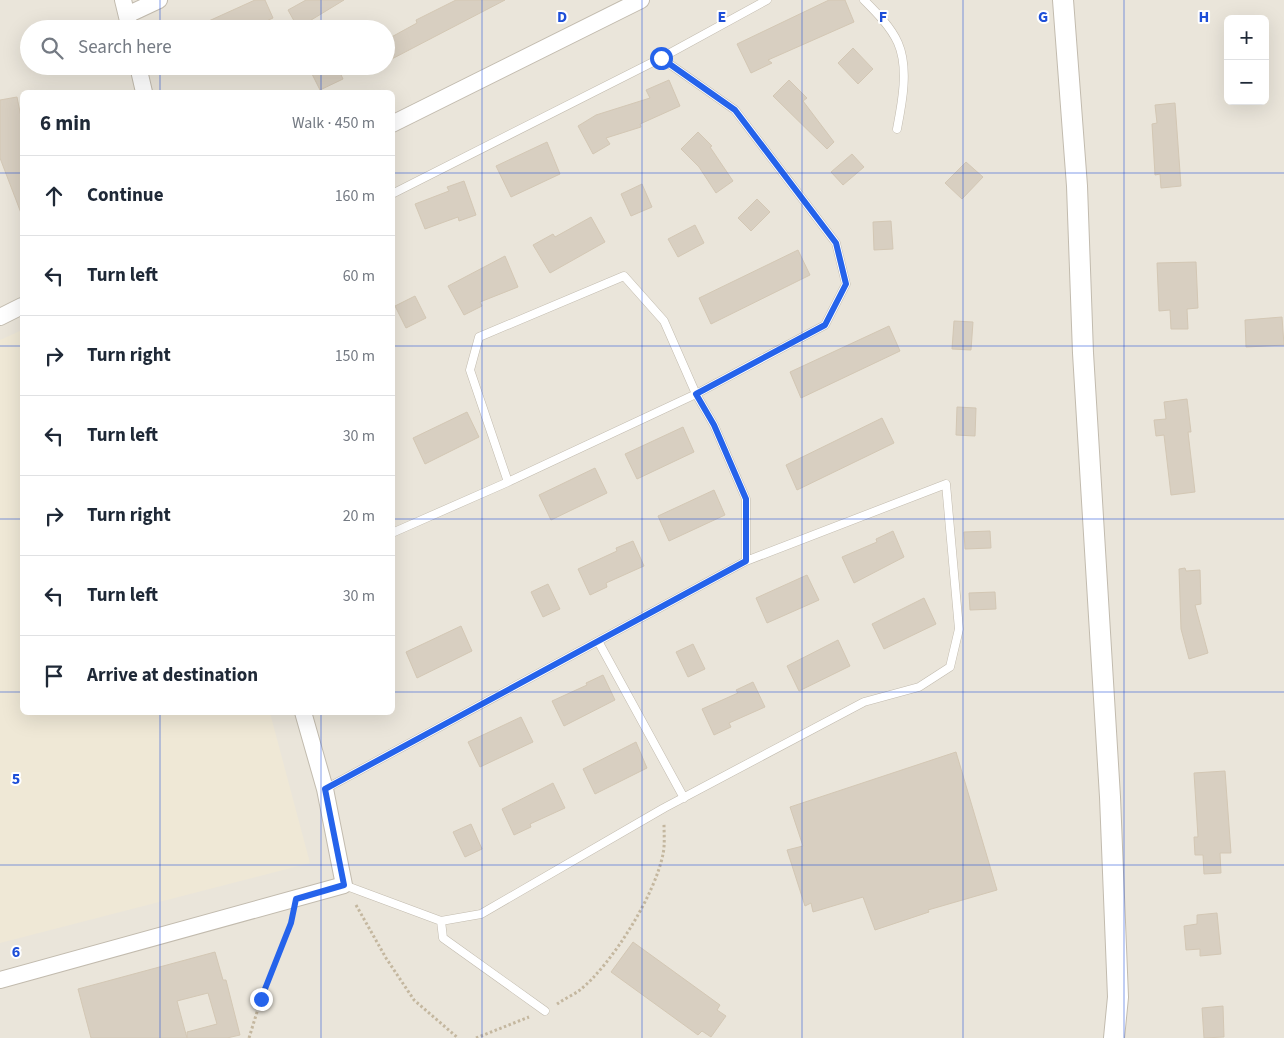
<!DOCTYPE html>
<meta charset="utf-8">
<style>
body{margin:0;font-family:"Source Sans 3",sans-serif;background:#f6f6f7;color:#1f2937}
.controls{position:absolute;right:15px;top:15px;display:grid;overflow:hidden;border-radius:8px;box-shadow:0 5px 20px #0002}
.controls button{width:45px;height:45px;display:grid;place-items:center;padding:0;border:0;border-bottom:1px solid #e0e1e3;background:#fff;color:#1f2937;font:25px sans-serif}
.stop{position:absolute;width:15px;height:15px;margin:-11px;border:4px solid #2563eb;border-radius:50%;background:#fff}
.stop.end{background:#2563eb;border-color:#fff;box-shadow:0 1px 5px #0008}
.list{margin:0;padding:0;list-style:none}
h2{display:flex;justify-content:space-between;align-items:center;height:65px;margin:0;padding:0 20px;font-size:21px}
h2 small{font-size:16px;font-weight:400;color:#747a83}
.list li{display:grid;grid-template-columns:32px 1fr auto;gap:15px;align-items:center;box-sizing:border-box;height:80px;padding:0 20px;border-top:1px solid #e0e1e3}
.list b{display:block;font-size:19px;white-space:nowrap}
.list em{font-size:16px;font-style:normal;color:#747a83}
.icon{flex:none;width:28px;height:28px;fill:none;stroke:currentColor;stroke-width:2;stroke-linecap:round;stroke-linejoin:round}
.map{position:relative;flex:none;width:1284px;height:1038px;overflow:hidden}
.search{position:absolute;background:#fff;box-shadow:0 5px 20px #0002;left:20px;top:20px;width:375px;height:55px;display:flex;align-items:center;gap:12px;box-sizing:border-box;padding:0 18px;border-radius:28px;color:#747a83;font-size:19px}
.panel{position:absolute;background:#fff;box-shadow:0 5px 20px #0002;left:20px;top:90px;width:375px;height:625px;border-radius:8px}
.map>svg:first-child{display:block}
.residential{fill:#eae5da;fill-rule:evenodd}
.education{fill:#efe8d6}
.building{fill:#d8cfc1;stroke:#d3c7b4}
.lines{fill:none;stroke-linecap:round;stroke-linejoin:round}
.service-casing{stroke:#c2bbae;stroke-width:9}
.minor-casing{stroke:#c2bbae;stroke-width:18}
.tertiary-casing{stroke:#c2bbae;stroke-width:22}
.path{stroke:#c4b79f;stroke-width:3;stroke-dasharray:2.5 2.5;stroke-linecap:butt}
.service{stroke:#fff;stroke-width:8}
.minor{stroke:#fff;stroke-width:16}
.tertiary{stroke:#fff;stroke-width:20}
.route{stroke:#2563eb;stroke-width:6}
.grid{fill:none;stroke:#1d4ed8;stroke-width:1;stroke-opacity:0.55}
.grid-label{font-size:16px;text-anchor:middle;font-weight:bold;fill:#1d4ed8;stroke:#fff;stroke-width:4;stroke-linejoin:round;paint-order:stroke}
</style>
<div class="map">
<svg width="1284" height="1038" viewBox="0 0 1284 1038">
<rect width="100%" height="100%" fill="#f6f3ec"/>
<path class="residential" d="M0,0H1284V1038H0ZM1228,19H1265V101H1228ZM29,29H386V66H29ZM22,92H392V712H22Z"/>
<path class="education" d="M22,330V712L270,713L310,863L0,943V340Z"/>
<path class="building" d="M255,0H265L273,18L249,29H191Z
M306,0H344L298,28L288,10Z
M456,0H505L386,62V40L417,23L416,20Z
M829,0H845L854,22L768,60L772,63L751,73L737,44Z
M853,48L873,69L858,84L838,63Z
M308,66H337L343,79L320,90Z
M669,80L680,106L640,124L641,127L606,138L610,144L593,154L578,126L596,115L650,98L646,90Z
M789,80L807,98L803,101L834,142L827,149L773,96Z
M17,97L22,122L21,213L0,158V100Z
M1175,103L1181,186L1161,188L1160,174L1155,175L1152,124L1157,123L1155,105Z
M698,132L712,146L710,147L733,181L716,193L699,167L681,149Z
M547,142L560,174L511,197L496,166Z
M852,154L864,167L843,185L831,172Z
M966,162L983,177L962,199L945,183Z
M464,181L476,215L459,221L458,217L425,229L415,204L449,191L447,187Z
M642,184L652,207L631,216L621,194Z
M757,199L770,212L751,231L738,218Z
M591,217L605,242L550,273L533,245L553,234L555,237Z
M891,221L893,249L874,250L873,222Z
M695,225L704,243L678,257L668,239Z
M798,250L810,275L711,324L699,298Z
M505,256L518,287L480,302L482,306L464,315L448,286Z
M1196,262L1198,308L1187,309L1188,329H1171L1170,310L1159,311L1157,263Z
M415,296L426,318L406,328L395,306Z
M1282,317L1284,345L1246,347L1245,320Z
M954,321L973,322L971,350L952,349Z
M889,326L900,351L801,398L790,372Z
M1187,399L1191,432H1188L1195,492L1171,495L1164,435L1156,436L1154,420L1166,419L1164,402Z
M957,407L976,408L975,436L956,435Z
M467,412L479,437L425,464L413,438Z
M882,418L894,443L797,490L786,465Z
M683,427L694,452L637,479L625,454Z
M595,468L607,493L551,520L539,495Z
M714,490L725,515L669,541L658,516Z
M893,531L904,557L854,583L842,557L877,542L876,539Z
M990,531L991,548L965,549L964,532Z
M633,541L644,566L606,583L607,587L590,595L578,569L617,551L616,548Z
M1185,568L1186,571L1200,570L1201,604L1195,605L1208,653L1189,659L1181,629L1179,569Z
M807,575L819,600L767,623L756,598Z
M548,584L560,609L543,617L531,592Z
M995,592L996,609L970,610L969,593Z
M924,598L936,624L884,649L872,624Z
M461,626L472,651L417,678L406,652Z
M838,640L850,666L799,691L787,666Z
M693,644L705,669L688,677L676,652Z
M603,675L615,700L564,726L552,701L587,685L586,683Z
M753,682L765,707L729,723L731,727L714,735L702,709L738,693L736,690Z
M521,717L533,742L480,767L468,742Z
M636,742L647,768L595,794L583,769Z
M956,752L997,890L928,910L929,912L875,930L863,897L813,912L811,903L805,906L787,850L803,846L790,807Z
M1225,771L1231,853H1220L1221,873L1204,874L1203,855H1195L1194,837H1198L1194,773Z
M553,783L565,808L530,824L531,827L514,835L502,809Z
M471,824L482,849L465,857L453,832Z
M1217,913L1221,954L1200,956V949L1186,950L1184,926L1197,924V915Z
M633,942L720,1005L717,1010L726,1016L711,1037L702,1031L698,1035L611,972Z
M215,952L223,980H226L240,1035L227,1038H187V1032L217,1024L208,993L177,1001L187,1038H91L78,989Z
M1223,1006L1224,1037L1204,1038L1202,1008Z"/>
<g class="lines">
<g class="service-casing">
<path id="service" d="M864,0C876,12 891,27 898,43C909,68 902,103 897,129
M661,58L767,0
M392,194L661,58L735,110L836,243L846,284L825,325L696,394L508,482L392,533
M508,482L470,370L479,337L624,276L664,321L696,394L714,425L746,499V561
M598,641L684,798
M325,789L746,561L946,484L959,629L950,667L919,687L864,702L664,808L481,914L441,921L344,885
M441,921L443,938L545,1011"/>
</g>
<g class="minor-casing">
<path id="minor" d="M123,0L130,29
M127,15L159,0
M138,66L144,92
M392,124L641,0
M0,317L22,306
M0,980L344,885L325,789L303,712"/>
</g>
<g class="tertiary-casing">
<path id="tertiary" d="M1063,0L1077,186L1083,353L1110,797L1118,997L1114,1038"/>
</g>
<path class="path" d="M356,905L386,958L414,1000L458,1038
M557,1004C564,999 573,995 580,990C612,964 655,895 663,854C665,845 664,834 664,824
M249,1038L261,999L292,919
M476,1038L529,1017"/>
<use href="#service" class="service"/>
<use href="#minor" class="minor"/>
<use href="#tertiary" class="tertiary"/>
</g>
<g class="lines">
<path class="route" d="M261,999L291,923L296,899L344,885L325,789L746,561V499L714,425L696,394L825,325L846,284L836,243L735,110L661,58"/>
</g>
<path class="grid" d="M160,0V29M321,0V29M482,0V1038M642,0V1038M802,0V1038M963,0V1038M1124,0V1038M160,66V92M321,66V92M0,173H22M392,173H1284M0,346H22M392,346H1284M0,519H22M392,519H1284M0,692H22M392,692H1284M160,712V1038M321,712V1038M0,865H1284"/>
<g class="grid-label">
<text x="562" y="22">D</text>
<text x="722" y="22">E</text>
<text x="883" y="22">F</text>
<text x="1043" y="22">G</text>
<text x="1204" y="22">H</text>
<text x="16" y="784">5</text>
<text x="16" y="957">6</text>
</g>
</svg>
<div class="controls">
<button>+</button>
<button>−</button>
</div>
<div class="stop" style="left:661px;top:58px"></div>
<div class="stop end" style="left:261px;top:999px"></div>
<div class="search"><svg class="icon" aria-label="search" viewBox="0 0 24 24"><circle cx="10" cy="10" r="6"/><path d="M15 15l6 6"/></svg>Search here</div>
<section class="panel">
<h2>6 min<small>Walk · 450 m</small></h2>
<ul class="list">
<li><svg class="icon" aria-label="ahead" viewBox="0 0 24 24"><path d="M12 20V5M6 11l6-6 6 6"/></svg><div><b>Continue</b></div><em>160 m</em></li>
<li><svg class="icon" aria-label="left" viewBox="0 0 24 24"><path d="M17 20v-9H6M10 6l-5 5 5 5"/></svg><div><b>Turn left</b></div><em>60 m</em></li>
<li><svg class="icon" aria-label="right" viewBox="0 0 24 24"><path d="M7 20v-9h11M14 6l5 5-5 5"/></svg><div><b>Turn right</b></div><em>150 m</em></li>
<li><svg class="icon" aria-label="left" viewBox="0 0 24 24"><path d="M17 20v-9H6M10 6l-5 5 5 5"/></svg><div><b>Turn left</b></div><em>30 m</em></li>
<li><svg class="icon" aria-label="right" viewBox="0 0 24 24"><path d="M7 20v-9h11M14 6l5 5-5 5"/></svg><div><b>Turn right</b></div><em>20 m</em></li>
<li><svg class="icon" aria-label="left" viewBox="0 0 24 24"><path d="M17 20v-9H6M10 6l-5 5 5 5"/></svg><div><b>Turn left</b></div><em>30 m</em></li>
<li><svg class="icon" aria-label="arrive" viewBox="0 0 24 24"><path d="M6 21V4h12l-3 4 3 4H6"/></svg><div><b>Arrive at destination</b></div></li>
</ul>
</section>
</div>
